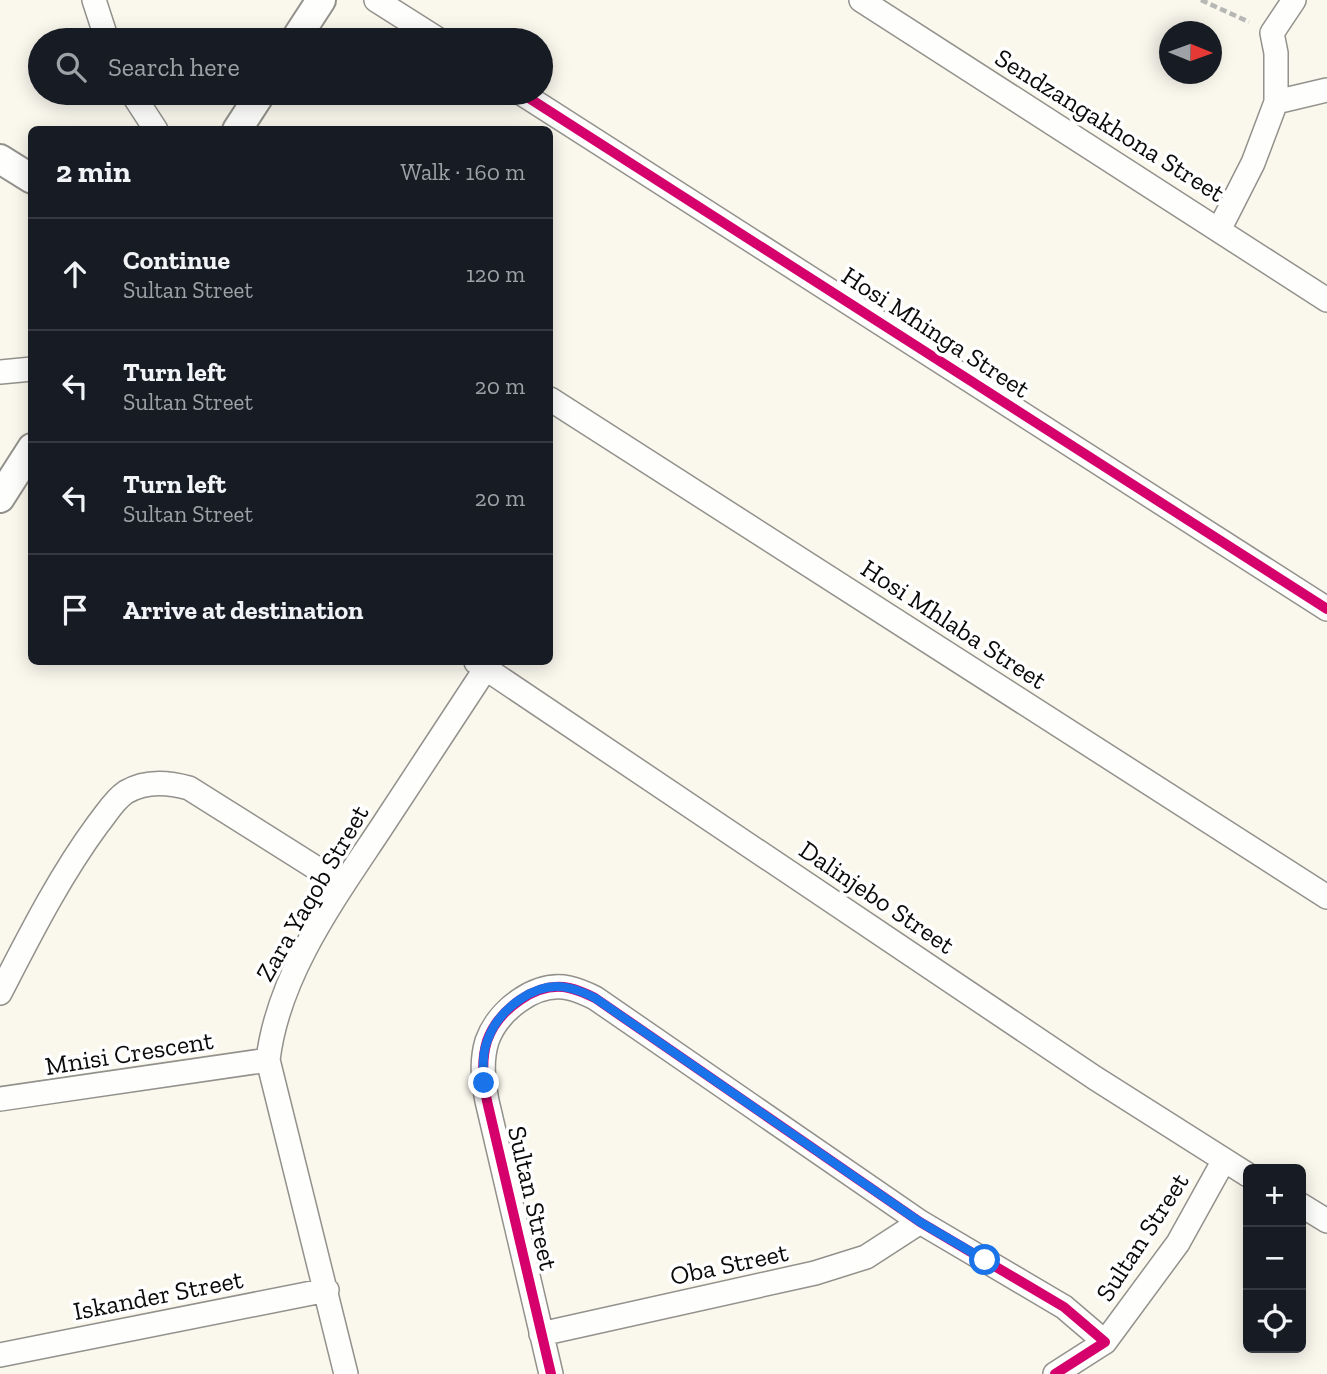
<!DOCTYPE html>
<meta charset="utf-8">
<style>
body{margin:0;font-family:"Zilla Slab",serif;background:#242831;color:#f1f3f6}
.controls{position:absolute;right:21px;bottom:21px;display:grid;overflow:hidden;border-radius:10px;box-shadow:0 4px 18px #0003}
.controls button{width:63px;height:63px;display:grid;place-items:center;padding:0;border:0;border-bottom:2px solid #363941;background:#171b24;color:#f1f3f6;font:35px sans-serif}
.compass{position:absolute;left:1159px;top:21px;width:63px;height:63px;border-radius:50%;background:#171b24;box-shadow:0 4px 18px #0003;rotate:91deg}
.stop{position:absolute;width:21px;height:21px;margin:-16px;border:5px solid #1a73e8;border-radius:50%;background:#fff}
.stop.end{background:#1a73e8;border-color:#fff;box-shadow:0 2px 7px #0008}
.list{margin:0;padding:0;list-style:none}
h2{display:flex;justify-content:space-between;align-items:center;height:91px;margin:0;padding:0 28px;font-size:30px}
h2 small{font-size:23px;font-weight:400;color:#9ea1a6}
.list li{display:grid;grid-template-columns:46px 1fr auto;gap:21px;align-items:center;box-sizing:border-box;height:112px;padding:0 28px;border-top:2px solid #363941}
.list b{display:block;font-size:26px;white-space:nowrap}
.list p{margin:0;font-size:23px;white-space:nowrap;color:#9ea1a6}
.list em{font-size:23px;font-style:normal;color:#9ea1a6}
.icon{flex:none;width:38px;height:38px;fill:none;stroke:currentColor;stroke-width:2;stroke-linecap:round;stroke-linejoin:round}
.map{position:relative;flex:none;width:1327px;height:1374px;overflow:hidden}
.search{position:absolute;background:#171b24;box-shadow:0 4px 18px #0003;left:28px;top:28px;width:525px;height:77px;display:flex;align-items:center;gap:18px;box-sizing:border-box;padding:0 24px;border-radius:38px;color:#9ea1a6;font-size:26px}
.panel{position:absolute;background:#171b24;box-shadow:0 4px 18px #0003;left:28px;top:126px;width:525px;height:539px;border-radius:10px}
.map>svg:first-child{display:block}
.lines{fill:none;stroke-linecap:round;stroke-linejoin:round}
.minor-casing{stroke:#92918c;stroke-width:26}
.tertiary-casing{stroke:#92918c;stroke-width:32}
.path{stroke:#b7b7b5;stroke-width:4.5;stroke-dasharray:7 3.5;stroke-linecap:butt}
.minor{stroke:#fefefc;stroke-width:23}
.tertiary{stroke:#fefefc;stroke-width:28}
.cycleway-casing{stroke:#fff;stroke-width:15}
.cycleway{stroke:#d6006c;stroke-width:10}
.route{stroke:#1a73e8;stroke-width:9}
.labels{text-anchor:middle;stroke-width:7;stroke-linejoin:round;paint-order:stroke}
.street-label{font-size:26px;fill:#0a0a0a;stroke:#fff}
</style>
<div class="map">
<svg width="1327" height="1374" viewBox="0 0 1327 1374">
<rect width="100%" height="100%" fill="#faf8ed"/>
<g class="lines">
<g class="minor-casing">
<path id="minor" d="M94,0L107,40
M376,0L439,40
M861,0L1327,300
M132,93L156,130
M521,93L1327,609
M1276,102V53L1272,33L1294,0
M1220,228L1253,163L1276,102L1327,90
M0,372L32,369
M550,399L1327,897
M476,662L1095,1078L1248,1175
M0,993C30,935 59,877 98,824C107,813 114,800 126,792C146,780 168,782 189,788L343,885
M0,1099L268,1060
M1301,1205L1327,1221
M541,1334L815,1273L866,1257L920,1222
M1105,1342L1178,1243L1224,1160
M0,1355L327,1290
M346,1374L268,1060C278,975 334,899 381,828C416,775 451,721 486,668
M551,1374L487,1101C483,1080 481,1061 487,1041C498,1010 536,981 569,988C578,990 587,994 595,998L920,1222L1064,1307L1105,1342L1055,1374"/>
</g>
<g class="tertiary-casing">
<path id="tertiary" d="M295,40L321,0
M237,130L261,93
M0,159L32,179
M0,498L32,448"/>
</g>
<path class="path" d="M1201,0L1249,22"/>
<use href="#minor" class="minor"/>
<use href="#tertiary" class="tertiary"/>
<g class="cycleway-casing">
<path id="cycleway" d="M521,93L1327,609
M551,1374L487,1101C483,1080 481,1061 487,1041C498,1010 536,981 569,988C578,990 587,994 595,998L920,1222L1064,1307L1105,1342L1055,1374"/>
</g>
<use href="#cycleway" class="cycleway"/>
</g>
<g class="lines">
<path class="route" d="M484,1083C483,1068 482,1053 488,1039C499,1009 536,980 569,988C578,990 587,994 595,998L920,1222L985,1260"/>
</g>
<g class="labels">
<g class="street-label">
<text transform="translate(1110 125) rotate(32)" y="9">Sendzangakhona Street</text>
<text transform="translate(936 332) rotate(33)" y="9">Hosi Mhinga Street</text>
<text transform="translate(954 624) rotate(33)" y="9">Hosi Mhlaba Street</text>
<text transform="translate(312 893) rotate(-60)" y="9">Zara Yaqob Street</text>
<text transform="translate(877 897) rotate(34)" y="9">Dalinjebo Street</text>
<text transform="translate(129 1053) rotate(-9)" y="9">Mnisi Crescent</text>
<text transform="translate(533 1198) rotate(77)" y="9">Sultan Street</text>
<text transform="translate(1142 1237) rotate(-57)" y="9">Sultan Street</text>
<text transform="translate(729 1264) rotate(-12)" y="9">Oba Street</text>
<text transform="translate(158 1295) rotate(-11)" y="9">Iskander Street</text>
</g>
</g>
</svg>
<div class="controls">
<button>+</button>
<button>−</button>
<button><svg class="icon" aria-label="locate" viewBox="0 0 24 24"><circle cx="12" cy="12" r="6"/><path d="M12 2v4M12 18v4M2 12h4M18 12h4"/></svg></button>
</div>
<svg class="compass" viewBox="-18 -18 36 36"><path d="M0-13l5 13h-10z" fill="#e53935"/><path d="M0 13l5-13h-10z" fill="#9ea1a6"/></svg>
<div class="stop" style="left:985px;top:1260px"></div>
<div class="stop end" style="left:484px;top:1083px"></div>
<div class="search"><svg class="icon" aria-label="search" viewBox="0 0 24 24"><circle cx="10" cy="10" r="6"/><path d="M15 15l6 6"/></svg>Search here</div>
<section class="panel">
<h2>2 min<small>Walk · 160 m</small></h2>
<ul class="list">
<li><svg class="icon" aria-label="ahead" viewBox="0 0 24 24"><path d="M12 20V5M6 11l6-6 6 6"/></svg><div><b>Continue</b><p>Sultan Street</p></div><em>120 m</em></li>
<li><svg class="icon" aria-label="left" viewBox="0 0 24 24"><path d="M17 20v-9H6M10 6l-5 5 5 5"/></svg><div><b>Turn left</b><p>Sultan Street</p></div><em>20 m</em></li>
<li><svg class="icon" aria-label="left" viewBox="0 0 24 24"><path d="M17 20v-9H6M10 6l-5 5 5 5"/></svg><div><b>Turn left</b><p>Sultan Street</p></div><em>20 m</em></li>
<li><svg class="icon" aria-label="arrive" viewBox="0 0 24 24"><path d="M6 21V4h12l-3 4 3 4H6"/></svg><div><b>Arrive at destination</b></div></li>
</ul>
</section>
</div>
